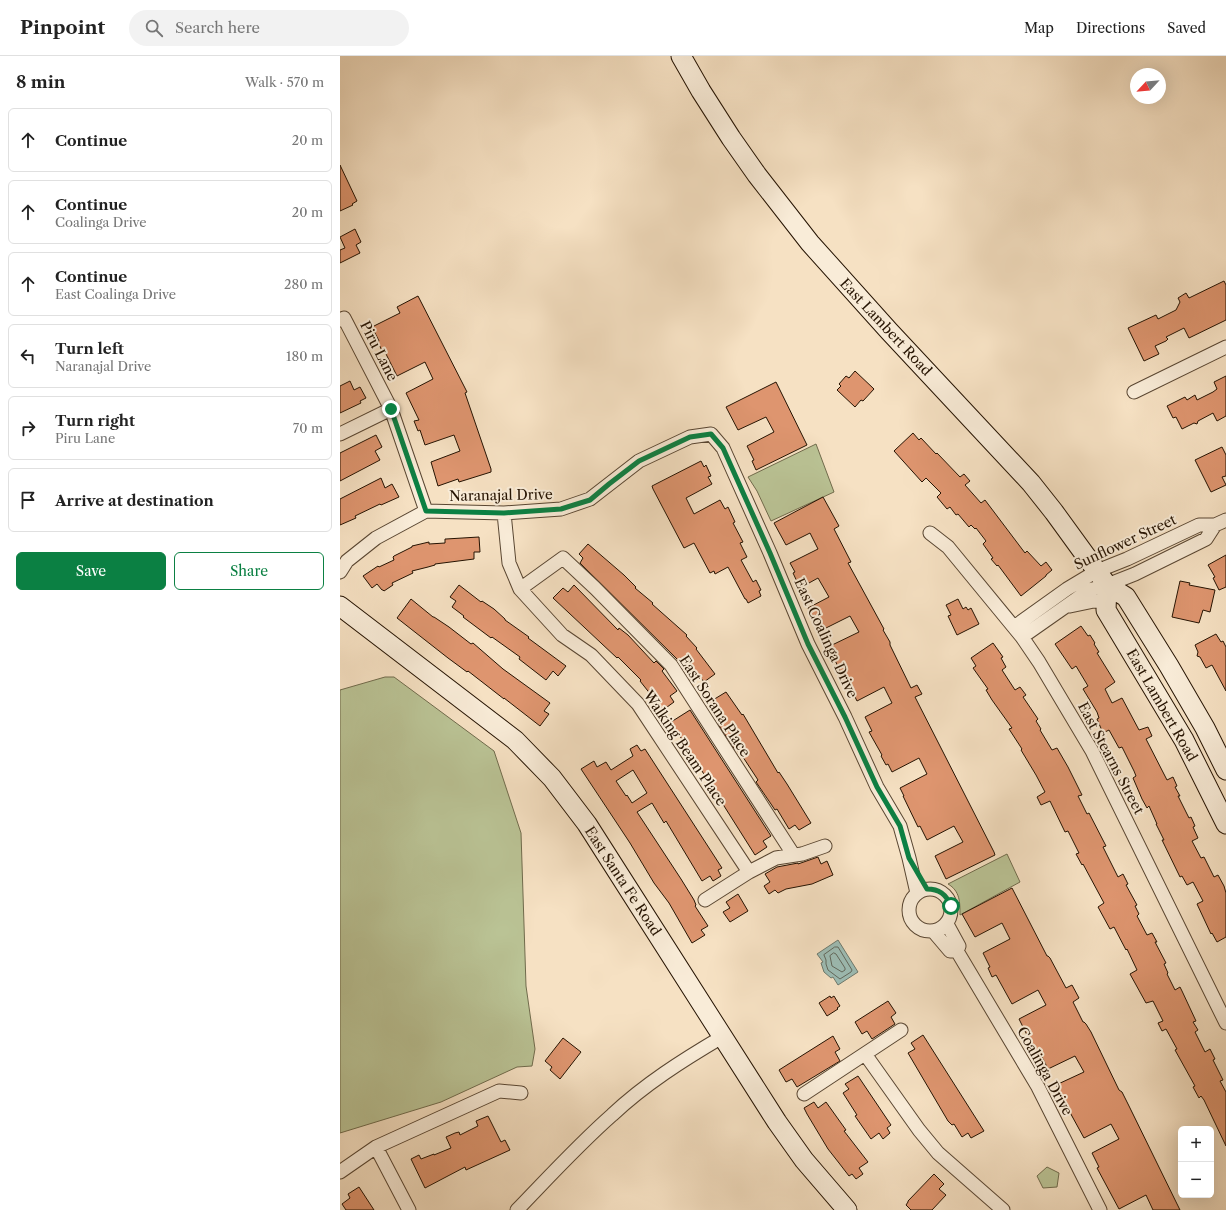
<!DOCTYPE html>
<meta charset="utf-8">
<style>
body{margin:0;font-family:"Libre Caslon Text",serif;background:#f2f2f2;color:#222}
.controls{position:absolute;right:12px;bottom:12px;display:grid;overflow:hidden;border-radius:6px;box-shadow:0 4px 16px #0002}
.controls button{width:36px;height:36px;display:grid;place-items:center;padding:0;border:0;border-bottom:1px solid #e0e0e0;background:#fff;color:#222;font:20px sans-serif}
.compass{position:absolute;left:790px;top:12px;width:36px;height:36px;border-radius:50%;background:#fff;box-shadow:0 4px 16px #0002;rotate:244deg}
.stop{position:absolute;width:12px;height:12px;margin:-9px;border:3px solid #0b8043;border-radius:50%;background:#fff}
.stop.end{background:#0b8043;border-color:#fff;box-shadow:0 1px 4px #0008}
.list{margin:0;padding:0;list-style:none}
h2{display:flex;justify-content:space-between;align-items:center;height:52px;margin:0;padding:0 16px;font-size:17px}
h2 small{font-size:13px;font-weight:400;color:#767676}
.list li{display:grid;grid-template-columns:26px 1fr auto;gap:12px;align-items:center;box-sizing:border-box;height:64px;margin:0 8px 8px;padding:0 8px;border:1px solid #e0e0e0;border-radius:6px}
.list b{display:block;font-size:15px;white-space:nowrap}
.list p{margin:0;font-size:13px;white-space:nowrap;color:#767676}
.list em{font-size:13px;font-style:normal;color:#767676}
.actions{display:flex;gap:8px;padding:12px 16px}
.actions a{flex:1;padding:9px 0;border:1px solid #0b8043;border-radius:6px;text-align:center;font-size:14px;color:#0b8043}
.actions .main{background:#0b8043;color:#fff}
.icon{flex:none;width:22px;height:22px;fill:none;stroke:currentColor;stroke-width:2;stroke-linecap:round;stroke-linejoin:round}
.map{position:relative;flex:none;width:886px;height:1154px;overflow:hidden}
header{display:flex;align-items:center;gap:24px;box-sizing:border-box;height:56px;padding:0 20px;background:#fff;border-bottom:1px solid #e0e0e0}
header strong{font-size:19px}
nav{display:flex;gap:22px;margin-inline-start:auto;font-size:14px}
.search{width:280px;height:36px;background:#f2f2f2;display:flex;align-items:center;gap:10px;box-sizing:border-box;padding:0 14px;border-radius:22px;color:#767676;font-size:15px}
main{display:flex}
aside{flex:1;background:#fff}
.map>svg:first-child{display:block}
.green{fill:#bac395;stroke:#706b4c}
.water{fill:#9dbdb5;stroke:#6d796d}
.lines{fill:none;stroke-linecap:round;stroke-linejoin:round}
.shore{stroke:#61685c;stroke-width:1}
.building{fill:#de956f;stroke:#251302;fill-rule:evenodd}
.street-casing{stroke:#594632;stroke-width:15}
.secondary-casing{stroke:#251302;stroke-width:21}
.street{stroke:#f9ecd8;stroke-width:13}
.secondary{stroke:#f9ecd8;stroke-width:19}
.route{stroke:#0b8043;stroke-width:5}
.labels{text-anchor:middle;stroke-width:4;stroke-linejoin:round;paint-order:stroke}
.street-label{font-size:14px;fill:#251302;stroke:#f9ecd8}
</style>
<header>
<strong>Pinpoint</strong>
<div class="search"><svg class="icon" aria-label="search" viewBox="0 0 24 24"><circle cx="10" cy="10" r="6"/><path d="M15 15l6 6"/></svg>Search here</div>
<nav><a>Map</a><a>Directions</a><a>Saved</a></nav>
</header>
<main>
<aside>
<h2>8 min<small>Walk · 570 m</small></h2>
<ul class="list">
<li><svg class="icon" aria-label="ahead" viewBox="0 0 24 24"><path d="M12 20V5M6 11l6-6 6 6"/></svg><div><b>Continue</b></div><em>20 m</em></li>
<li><svg class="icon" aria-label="ahead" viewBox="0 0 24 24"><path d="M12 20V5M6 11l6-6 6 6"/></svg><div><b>Continue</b><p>Coalinga Drive</p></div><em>20 m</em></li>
<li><svg class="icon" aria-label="ahead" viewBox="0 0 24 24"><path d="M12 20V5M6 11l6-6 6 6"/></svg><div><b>Continue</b><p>East Coalinga Drive</p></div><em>280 m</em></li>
<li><svg class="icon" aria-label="left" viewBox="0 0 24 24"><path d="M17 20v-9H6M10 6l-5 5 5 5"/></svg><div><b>Turn left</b><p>Naranajal Drive</p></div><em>180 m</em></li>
<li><svg class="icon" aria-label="right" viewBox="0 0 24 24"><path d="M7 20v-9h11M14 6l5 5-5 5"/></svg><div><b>Turn right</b><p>Piru Lane</p></div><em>70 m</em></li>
<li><svg class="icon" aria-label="arrive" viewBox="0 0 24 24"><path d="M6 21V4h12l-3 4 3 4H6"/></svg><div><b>Arrive at destination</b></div></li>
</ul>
<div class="actions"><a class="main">Save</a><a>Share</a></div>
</aside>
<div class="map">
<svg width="886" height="1154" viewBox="0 0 886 1154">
<rect width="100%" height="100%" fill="#f6e1c3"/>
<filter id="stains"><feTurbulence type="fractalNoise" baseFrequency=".005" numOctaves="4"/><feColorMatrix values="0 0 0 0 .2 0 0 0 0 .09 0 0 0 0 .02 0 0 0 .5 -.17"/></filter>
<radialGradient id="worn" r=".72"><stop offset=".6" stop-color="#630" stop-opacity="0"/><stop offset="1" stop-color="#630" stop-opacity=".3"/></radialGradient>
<path class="green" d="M476,388L494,436L431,465L417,435L408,421Z
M45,621H54L154,695L181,777L186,930L195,993L192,1010L177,1011L101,1046L0,1077V634Z
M667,798L680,826L620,859C620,846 620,835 608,828Z
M707,1111L719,1117L717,1131L703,1132L697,1120Z"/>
<path class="water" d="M498,884L518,916L498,929L493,921L491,922L484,916L481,907L483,906L477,898Z"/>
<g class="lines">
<path class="shore" d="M495,891H498L512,914L511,916L500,923L488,914L486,908V904L484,899Z
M494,897L496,898L505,912V914L502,916L492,910L490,900Z"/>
</g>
<path class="building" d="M0,109L17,145L12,148L13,149L0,155Z
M15,173L21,186L16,189L20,197L0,207V194L5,192L0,181Z
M884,225L886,229V264L849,282L844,272L826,281L828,283L826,285L815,290L819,298L804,305L788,272L816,259L818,263L836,254L840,246L838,242L846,237L849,242Z
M78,240L126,334L127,336L125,337L151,413V416L119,426L118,423L98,430L91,406L120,395L114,379L85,389L80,374L78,375L74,365L79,364L66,337L93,323L85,306L57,320L44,294L42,295L38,286L39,285L32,271L60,257L57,251Z
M515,315L534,333L523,345L521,344L515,351L497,334L501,330L499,328L506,320L509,322Z
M886,320V360L877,365L873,357L858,365L857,368L854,367L842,373L836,361L833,362L827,350L845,341L847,344L855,339L857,344L873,336L877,333L874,326Z
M10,325L14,334L20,331L26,342L20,345L21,347L0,357V330Z
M436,326L467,389L416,414L412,405L414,404L407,390L434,376L426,361L398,374L386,351Z
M573,377L579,384L581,382L596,398L597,397L620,421L624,418L630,425L625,429L641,447L645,444L685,497L687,495L701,510L706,506L712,514L706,519V520L681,540L658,509L657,510L651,503L653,502L643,488L646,485L636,472L635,473L631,469L629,471L618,458L616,459L610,451L607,453L597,441L601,437L586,422L582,426L554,395Z
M36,379L42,391L35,395L40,404L0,425V397Z
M882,391L886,399V420L882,421L886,429L871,436L855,404Z
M361,405L364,411L366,409L371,420L368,421L372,428L346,442L354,458L380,444L385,453L388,451L395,466L393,467L403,486L400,487L407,501L401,504L413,526L416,524L421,534L419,535L421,540L408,547L406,543H405L388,511L375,518L374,515L370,517L354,487L344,492L313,433L312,430Z
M41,422L45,432L52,428L59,441L41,449L40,448L15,460L16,462L0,469V443Z
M483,441L499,470L494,473L511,506L508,507L544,573L543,574L550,586V589L571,632L577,629L582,638L575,641L654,796L655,799L606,823L595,800L623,786L614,770L587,784L580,770L578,771L563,740H564L560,732L587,718L579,702L552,716L548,708L546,709L541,700L542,699L529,676L532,675L525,661L552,647L544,631L517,645L513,637L511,638L492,598L494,597L490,590L519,576L510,560L482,574L475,560L473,561L468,552L489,541L478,522L460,532L453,517L455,516L450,507L478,493L470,477L446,489L434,467Z
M139,481L140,496H134V503L95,508V509L88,511L72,515L73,517L52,527L53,529L44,535L43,534H42L37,528L32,532L23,520L38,510L39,511L54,504L53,501L54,500L72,491V490L89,486V488L105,487V483H106Z
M248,488L284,519L296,531L295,532L313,547L312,548L347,579L346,580L357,592L356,593L375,618L364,626L360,621L353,626L337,603L240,507L243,502L239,498Z
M886,499V531L879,534L873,522L875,521L868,509Z
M840,525L850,527L849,529L875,534L870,556L863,554L859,567L832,561Z
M119,529L141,546L142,545L154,553L165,563V564L189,581L188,582L226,610L218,620L213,615L206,624L179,603L180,601L152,581L151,582L123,561L124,560L112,551L116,545L110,541Z
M234,529L278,574L279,572L288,579L314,607L316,605L324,613L322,615L337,635L330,640L334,646L323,654L300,625L301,624L278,601L277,602L213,542L223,532L228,536Z
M71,543L93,561H94L109,571L131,588L133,587L163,613L210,647L204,655L209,658L200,670L164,642V643L128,615L127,616L108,602L57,562Z
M618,543L623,553L626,551L628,554L631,552L639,568L617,579L608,560L611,559L606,549Z
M741,570L748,580L750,579L755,587L754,588L759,596L757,597L775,626L765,633L772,647L782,642L799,674L808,671L812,680L806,683L827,724L833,721L837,730L835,731L840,740H838L849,762L851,761L855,770L853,771L858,782L852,785L861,802L864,801L874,821L878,819L884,830L886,837V881L877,886L872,877L871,878L857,848L863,845L853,826L847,829L842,820L840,821L822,784H824L816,768H817L809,750L807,752L802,743L793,722L796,720L794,715L782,691L779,692L769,674L763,677L757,663L759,662L757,656L743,633L748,630L736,610L732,613L715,588Z
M876,578L881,586L883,585L886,591V635L872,609L866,612L860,601L857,600L858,596L855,589Z
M653,587L663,601L661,602L666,611L662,614L675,634L680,631L686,639L683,641L698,663L696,665L701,673L700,674L712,694L717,692L728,711L742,739L738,740L747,758L749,757L766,790L763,791L778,821L783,818L788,828L786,829L797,849L795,850L799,858L797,860L807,879L812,877L817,886H815L826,907L824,908L828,917L827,918L835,934L840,931L842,935L856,965L853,966L858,974L855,976L865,996L870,993L875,1003L873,1004L883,1024L880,1025L886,1036V1090L864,1044L861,1040L859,1042L853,1031L855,1030L835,994L837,993L826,973L822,975L818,967L823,965L813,945L806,947L790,918L797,914L787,893L786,894L774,871L770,873L758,851L764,847L743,808L742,809L736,798L739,797L728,775L725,776L710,745L701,749L697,741L705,736L696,719L681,694L682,693L669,673L672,672L652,644L646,634L648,633L633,612L636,610L631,602Z
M386,636L402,659L403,658L438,717L439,716L447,728L471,767L459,774L455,769L449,773L437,753L435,754L431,748L416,726L418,724L399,695L398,696L397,693L395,694L378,668L380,667L368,647Z
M350,654L431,780L423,785L427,791L415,799L331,666Z
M297,689L301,695L305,693L382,812L378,814L381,820L373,825L370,820L362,825L326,765L324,767L312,747L297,756L341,823L354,844L356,849L355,850L368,870L361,874L365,879L352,887L329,847L314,827L290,787L241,713L254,705L257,711L266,706L271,714L293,700L290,693ZM293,714L307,737L292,747L287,739L286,740L276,725Z
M478,801L481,808L487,805L493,819L472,828L446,833L438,837L435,834L429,838L424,830L430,826L425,818L437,811L458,807V808Z
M672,832L707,900H708L710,902L726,932L732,929L739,942L733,946L743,966H744L746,968L751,976L779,1034L782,1036L789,1050L840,1154H813L806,1139L779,1153L757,1112L759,1111L752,1097L779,1083L771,1068L744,1082L727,1051L726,1052L716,1029L744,1016L735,1000L708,1013L701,999L699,1000L692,987H691L679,963L706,949L698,934L672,948L656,919L652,921L648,912L650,911L643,897L670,883L662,867L635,881L622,858Z
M398,838L408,855L390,866L383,856L390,852L386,846Z
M490,940L491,942L494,940L500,950L497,952L498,953L487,960L479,947Z
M548,945L556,957L551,961L555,968L532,983L527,975L522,978L515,966Z
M583,979L644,1075L631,1082L628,1077L622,1081L614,1068L612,1069L608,1065L568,997L575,993L571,987Z
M493,980L500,993L495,996L500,1005L457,1031L452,1023L446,1026L439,1014Z
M223,982L241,996L220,1023L210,1014L212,1011L205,1005Z
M518,1020L551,1069L547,1072L550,1077L543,1083L539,1077L531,1083L515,1060L517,1059L503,1037L509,1033L505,1028Z
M474,1046L478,1052L486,1046L506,1074L504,1075L528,1106L519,1112L523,1118L516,1123L512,1118L509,1120L499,1107L488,1093L467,1058L464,1052Z
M148,1060L161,1086L165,1084L170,1094L126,1114L125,1111L85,1132L71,1103L79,1099L81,1103L94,1098V1099L111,1092L106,1081L115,1077L119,1076L120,1079L138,1070L136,1065Z
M594,1118L604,1128L599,1133L606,1139L592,1154H571L566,1149L568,1146V1145Z
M19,1131L34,1154H6L2,1148L10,1142L8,1138Z"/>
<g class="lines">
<g class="street-casing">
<path id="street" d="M0,264L4,262L51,353L86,455
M794,336L886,291
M0,378L51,353
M164,457L169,507L180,533L222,579L251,599L298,648L409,816
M590,477L608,491L682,581L699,606L752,695L886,967
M0,516L7,505L36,482L86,455L164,457L221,453L250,443L299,405L350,381L371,378L383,392L430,497L468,588L505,661L537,731L560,770L569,802L577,837
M180,533L223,502L255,532L331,609L453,798
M730,550L754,545L766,546
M674,571L727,533L757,515L787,503L859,469H875
M682,581L749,534L767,529L795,518L866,483L875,469L886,464
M569 854a21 21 0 1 1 42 0a21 21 0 1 1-42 0Z
M365,844L409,816L436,802L462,798L485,790
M607,868L619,890L617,895
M593,875L610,895H617
M617,895L698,1031L760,1154
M525,998L579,1074L598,1097L663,1154
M464,1038L561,974
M36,1091L69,1154
M0,1116L36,1091L159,1035L181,1037
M177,1154C208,1122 238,1089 272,1059C305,1028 343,1004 382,981"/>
</g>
<g class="secondary-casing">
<path id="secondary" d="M341,0L361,35L391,82L417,119L470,187L549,275L691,427L714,456L767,529L786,541L829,610L865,672L886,714
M767,529L766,554L844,684L886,768
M0,550L175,684L212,722L247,768L437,1066L464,1104L507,1154"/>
</g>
<use href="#street" class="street"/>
<use href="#secondary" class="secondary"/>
</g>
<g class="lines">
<path class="route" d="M51,353L86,455L164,457L221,453L250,444L269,428L299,405L350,381L371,378L383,392L430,497L468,588L505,661L537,731L560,770L569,802L587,833C599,833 606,838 611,850"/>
</g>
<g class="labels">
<g class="street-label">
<text transform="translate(546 271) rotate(47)" y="5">East Lambert Road</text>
<text transform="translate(39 295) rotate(63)" y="5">Piru Lane</text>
<text transform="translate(161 439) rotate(-1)" y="5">Naranajal Drive</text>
<text transform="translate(785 486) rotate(-25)" y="5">Sunflower Street</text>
<text transform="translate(486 582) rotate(65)" y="5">East Coalinga Drive</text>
<text transform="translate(822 649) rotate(60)" y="5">East Lambert Road</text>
<text transform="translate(375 650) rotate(57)" y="5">East Sorana Place</text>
<text transform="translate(345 692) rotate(56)" y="5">Walking Beam Place</text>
<text transform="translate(771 702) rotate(62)" y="5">East Stearns Street</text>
<text transform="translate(283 825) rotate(57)" y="5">East Santa Fe Road</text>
<text transform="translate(705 1015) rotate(61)" y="5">Coalinga Drive</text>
</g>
</g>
<rect width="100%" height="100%" filter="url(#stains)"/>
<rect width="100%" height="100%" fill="url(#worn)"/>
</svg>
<div class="controls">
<button>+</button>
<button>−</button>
</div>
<svg class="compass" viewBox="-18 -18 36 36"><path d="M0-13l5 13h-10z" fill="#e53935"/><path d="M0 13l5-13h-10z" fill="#767676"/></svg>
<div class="stop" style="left:611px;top:850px"></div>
<div class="stop end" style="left:51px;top:353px"></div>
</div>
</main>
